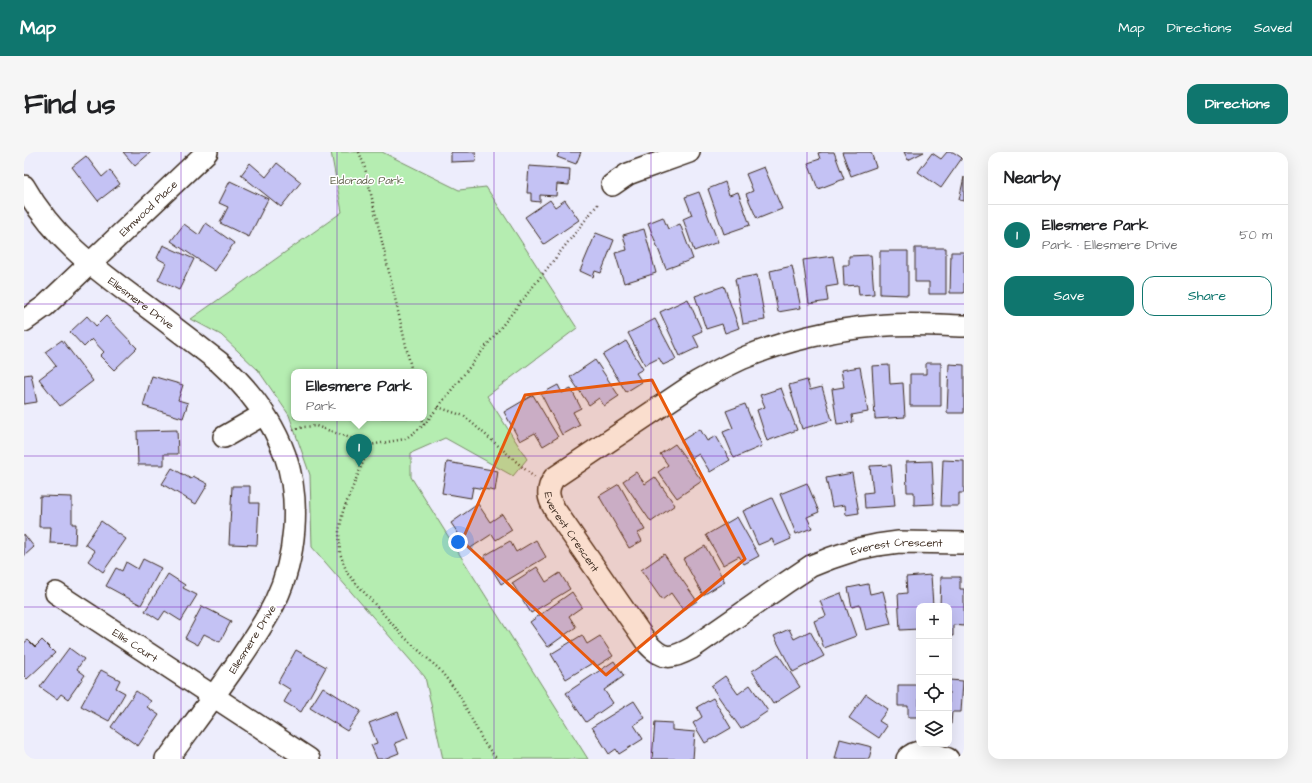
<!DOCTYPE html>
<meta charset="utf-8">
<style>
body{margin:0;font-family:"Architects Daughter",sans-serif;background:#f6f6f6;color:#202124}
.controls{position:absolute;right:12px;bottom:12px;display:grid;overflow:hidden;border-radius:8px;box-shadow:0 4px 16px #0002}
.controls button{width:36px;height:36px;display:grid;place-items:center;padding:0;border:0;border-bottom:1px solid #e0e0e0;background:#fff;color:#202124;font:20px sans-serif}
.you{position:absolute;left:434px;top:390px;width:14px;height:14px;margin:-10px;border:3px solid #fff;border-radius:50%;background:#1a73e8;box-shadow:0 0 0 6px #1a73e833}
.badge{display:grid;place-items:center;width:26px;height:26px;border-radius:50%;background:#0f766e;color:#fff;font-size:13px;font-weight:700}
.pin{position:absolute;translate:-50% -33px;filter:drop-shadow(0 1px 2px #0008)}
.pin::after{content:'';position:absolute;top:21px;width:14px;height:12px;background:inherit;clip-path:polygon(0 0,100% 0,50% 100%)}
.popup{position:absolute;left:267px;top:217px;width:136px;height:52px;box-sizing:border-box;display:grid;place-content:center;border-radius:8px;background:#fff;filter:drop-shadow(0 1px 3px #0005);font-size:13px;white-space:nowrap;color:#757577}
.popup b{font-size:15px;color:#202124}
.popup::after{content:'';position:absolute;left:50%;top:100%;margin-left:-8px;border:8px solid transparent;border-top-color:#fff}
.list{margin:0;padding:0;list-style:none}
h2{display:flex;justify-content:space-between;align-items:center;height:52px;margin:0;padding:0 16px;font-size:17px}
h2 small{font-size:13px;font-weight:400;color:#757577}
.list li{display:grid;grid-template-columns:26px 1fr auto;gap:12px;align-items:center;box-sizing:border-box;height:60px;padding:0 16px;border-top:1px solid #e0e0e0}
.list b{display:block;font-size:15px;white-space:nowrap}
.list p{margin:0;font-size:13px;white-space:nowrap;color:#757577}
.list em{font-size:13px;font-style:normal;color:#757577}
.actions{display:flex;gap:8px;padding:12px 16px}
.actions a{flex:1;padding:9px 0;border:1px solid #0f766e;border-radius:12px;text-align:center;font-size:14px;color:#0f766e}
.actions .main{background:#0f766e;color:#fff}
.icon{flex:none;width:22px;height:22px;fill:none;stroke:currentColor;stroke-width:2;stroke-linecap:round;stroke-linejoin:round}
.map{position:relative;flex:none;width:940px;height:607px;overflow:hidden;border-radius:12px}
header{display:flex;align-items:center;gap:24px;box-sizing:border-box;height:56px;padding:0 20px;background:#0f766e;color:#fff}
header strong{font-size:19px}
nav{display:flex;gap:22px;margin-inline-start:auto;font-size:14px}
.intro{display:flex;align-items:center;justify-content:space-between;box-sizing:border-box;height:96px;padding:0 24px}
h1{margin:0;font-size:28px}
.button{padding:10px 18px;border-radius:12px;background:#0f766e;color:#fff;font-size:14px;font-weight:700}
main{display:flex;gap:24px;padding:0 24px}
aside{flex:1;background:#fff;border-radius:12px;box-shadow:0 4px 16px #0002}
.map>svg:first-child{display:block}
.green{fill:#b5edb1;stroke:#788c68;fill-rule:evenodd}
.building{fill:#c4c2f4;stroke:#3b2a1e}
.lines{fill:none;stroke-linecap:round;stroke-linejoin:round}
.minor-casing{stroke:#3b2a1e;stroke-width:24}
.path{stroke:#3b2a1e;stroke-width:2.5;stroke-dasharray:1 3;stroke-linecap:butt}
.minor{stroke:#fff;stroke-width:21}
.marked{fill:#e8590c;fill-opacity:0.2;stroke:#e8590c;stroke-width:3;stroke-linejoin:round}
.grid{fill:none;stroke:#7b2cbf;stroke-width:1;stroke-opacity:0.55}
.labels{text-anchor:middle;stroke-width:3;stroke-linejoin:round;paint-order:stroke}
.park-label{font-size:11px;fill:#5a5b43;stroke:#fff}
.street-label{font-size:11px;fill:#3b2a1e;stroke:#fff}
</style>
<header>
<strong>Map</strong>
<nav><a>Map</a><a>Directions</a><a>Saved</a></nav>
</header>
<div class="intro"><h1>Find us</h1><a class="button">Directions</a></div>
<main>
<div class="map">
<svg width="940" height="607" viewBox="0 0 940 607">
<rect width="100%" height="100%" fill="#ededfc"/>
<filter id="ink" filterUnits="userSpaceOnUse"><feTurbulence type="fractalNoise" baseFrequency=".025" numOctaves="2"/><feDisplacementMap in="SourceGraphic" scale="8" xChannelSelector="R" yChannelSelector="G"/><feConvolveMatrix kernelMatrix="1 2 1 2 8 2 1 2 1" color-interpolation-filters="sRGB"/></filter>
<g filter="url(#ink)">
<path class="green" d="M307,0H358L435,38L462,35L553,176L463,244L503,307L489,324L421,286L387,301V325L564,607H419L401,525L288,395L286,323L265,263L234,218L197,183L167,167L318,60ZM270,220H400V266H270Z"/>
<path class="building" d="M99,0H127L111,14Z
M427,0H451L452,9L427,10Z
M535,0H557L552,12L533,5Z
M798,0H810L820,27L794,37L784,11L796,7L794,1Z
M818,0H847L852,15L827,24Z
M880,0H900L884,8Z
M923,0H929L938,6L917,36L894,20L908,1L917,7Z
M62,4L78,25L86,18L96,32L74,49L48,15Z
M226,11L242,25L253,11L277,30L257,55L217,23Z
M505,14L546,17L545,33L533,32L532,44L516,43V50L507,49V41H503Z
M740,15L758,57L733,67L722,42L729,39L722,22Z
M940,25V49L935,48Z
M206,29L244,47L225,85L196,71L204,55L195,51Z
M701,30L705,43L714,40L726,73L700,82L684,37Z
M675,40L694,90L670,99L659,67L668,63L661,45Z
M526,48L531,55L541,48L555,68L520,92L501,65Z
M639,65L644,77L656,72L669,107L642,117L624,71Z
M182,71L210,91L191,119L147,89L160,72L175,83Z
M620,77L632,121L600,131L591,101L603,98L599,83Z
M572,81L590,88L577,121L571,119L569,125L556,119Z
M139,93L170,107L155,138L134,128L142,111L133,106Z
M891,96H922V142H905V130H891Z
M856,99H884V143L856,142Z
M927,100H940V141H926Z
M847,103L850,142L835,143L834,133L820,134L819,113H825V104Z
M809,104L814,133L802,135L804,149L785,152L779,108Z
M768,114L777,156L754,160L746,119Z
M733,123L741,168L719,172L711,127Z
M700,134L715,176L701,181L698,172L682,177L671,144Z
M664,147L678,179L669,183L675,195L656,204L636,160Z
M63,164L72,174L82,164L113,196L90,218L76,204L80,200L68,187L60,195L46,180Z
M631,167L652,207L639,213L635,206L621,213L604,181Z
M38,188L69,229L36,254L15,227L32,214L21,200Z
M602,189L619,217L612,221L618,230L602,240L579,203Z
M571,208L595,244L580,254L575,246L565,253L546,225Z
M902,211H917V254H886V222H902Z
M925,212L940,213V261H923Z
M865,213L866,232L879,231L881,265L851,267L848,214Z
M836,215L844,260L828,263L829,270L813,272L808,237L820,235L817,218Z
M7,222L13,250L0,252V223Z
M128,224L159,233L154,248L164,251L159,266L119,254Z
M783,228L786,238L798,235L808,268L778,277L765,233Z
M534,233L538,241L547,237L557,256L549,260L556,273L538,283L517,242Z
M757,236L773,278L743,289L733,258L741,255L736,243Z
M509,243L534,285L519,294L511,281L496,289L480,260Z
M721,252L738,294L710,306L699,280L709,276L702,259Z
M676,277L683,289L692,284L706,308L686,320L675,302L668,306L657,289Z
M153,278L154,302H140V313H114L113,279Z
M651,292L678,329L653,346L634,320L644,313L636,302Z
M919,308L940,309V341H935V354H917Z
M908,309L910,352L890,353V340H883L882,310Z
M423,310L474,319L471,339L449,335L447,346L418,341Z
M867,313L871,354L841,356L840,341L849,340L846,314Z
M148,316L167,327L169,324L184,332L172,352L138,332Z
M612,320L621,332L631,325L651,353L627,370L599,329Z
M828,321L835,361L822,363L821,353L808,355L802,326Z
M783,331L795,360L783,365L788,376L772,382L756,342Z
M595,332L621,378L614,381L618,389L605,396L575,344Z
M208,334H226V351H235L233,393L205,392Z
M16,344L48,345V372H52L51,392L26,391L27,375H15Z
M748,346L767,387L751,394L748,387L734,393L719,359Z
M454,352L466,370L478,362L488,378L472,388L468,382L445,397L427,371Z
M713,365L735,404L720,412L715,404L699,413L682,383Z
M77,369L102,387L79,420L64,409L71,399L61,392Z
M0,382L10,395L0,404Z
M512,388L522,405L477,432L460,404L486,389L492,400Z
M681,394L701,430L679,443L659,407Z
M640,402L673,449L659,458L647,441L638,448L617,418Z
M119,407L137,416L117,453L82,434L92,416L98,419L102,410L114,417Z
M513,415L522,430L536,421L546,437L507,461L488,431Z
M144,422L161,433L159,436L173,443L157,469L141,459L135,468L121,459Z
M907,423L909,454H895V477L876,478L874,442L883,441L882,425Z
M917,425H936V437H940V474L929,473V484H925V454H916Z
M844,432L846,442L859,439L867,472L842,478L836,453L828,455L824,436Z
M548,440L558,455L545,464L552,475L524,495L506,470Z
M817,441L832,484L800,496L790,469L802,464L796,449Z
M178,454L207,469L196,490L180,482L174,493L161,486Z
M765,477L770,487L786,479L800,504L769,520L750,484Z
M558,483L563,492L576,484L589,504L573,514L570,510L542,527L527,502Z
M4,488L11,495L18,488L31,501L3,527L0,524V491Z
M45,496L60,507L53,517L61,523L44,547L37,542L33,547L16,535Z
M272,498L302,515L277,560L260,550L267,538L254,530Z
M754,502L776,535L749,552L728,519Z
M590,509L600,524L580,538L589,551L562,570L542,541Z
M77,518L96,528L92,536L101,541L85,569L57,554Z
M701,524L714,542L726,533L744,559L717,577L687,534Z
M925,528L939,529L937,560H928L927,572H925Z
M874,533H895V565H884V554H874Z
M299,535L337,559L323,579L286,556Z
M112,539L127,549L123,555L135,563L114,594L87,575Z
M842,542L864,557L855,569L863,574L855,586L825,566Z
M689,546L707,576L681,591L669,571L678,565L673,555Z
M610,549L621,566L610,573L619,587L595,602L592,597L585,602L568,575Z
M374,560L384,586L371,591L375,601L360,607H353L347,593L353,591L345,571Z
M631,570L648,571V578L671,580L669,607H628Z
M816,587L848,595L845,607H811Z"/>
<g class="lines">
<g class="minor-casing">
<g id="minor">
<path d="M588,33L604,22L612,19L665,0"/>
<path id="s1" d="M0,34C29,86 69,115 115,149C142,169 169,190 195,210C223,235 248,267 261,303C277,349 272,406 251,450C242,469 230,486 218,504C195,538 170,571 146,604L142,607"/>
<path id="s2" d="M0,169L21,154L183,0"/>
<path id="s3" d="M940,174C911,173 881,171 852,174C811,177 760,189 722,205C705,212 689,221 673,230L530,326C522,338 524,346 531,358L623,491C639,509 648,507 668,496L763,430L787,414L807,406L834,397L853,393L875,390L940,391"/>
<path d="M200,285L240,262"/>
<path id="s4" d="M32,441L285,607"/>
<path d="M883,607C893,594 911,602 924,607"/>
</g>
</g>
<path class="path" d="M335,0L341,16L388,220
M414,255L440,264L511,326
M400,273L574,52
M269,278L279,275L292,274L346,293L381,287L400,273L398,266
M346,293L319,359L315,380L316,401L323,421L378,483L415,517L434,541L460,591L473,607"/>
<use href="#minor" class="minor"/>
</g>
</g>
<path class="marked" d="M628,228L721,407L582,523L438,389L501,243Z"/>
<path class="grid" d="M157,0V607M313,0V607M470,0V607M627,0V607M783,0V607M0,152H940M0,304H940M0,455H895M925,455H940"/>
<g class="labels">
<g class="park-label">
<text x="343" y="32">Eldorado Park</text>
</g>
<g class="street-label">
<text dy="4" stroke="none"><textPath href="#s2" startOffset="168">Elmwood Place</textPath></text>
<text dy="4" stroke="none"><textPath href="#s1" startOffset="167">Ellesmere Drive</textPath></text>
<text dy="4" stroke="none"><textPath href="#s3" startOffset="511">Everest Crescent</textPath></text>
<text dy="4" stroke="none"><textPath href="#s3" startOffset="930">Everest Crescent</textPath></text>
<text transform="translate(228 487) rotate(-58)" y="4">Ellesmere Drive</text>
<text dy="4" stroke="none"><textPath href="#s4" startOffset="95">Ellis Court</textPath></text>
</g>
</g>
</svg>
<div class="controls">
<button>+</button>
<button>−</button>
<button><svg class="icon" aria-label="locate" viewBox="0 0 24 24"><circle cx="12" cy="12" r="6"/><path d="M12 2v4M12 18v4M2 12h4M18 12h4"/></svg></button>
<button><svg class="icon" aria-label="layers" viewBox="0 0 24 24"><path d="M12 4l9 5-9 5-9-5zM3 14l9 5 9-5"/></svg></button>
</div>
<div class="you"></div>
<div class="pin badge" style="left:335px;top:315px">1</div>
<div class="popup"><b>Ellesmere Park</b>Park</div>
</div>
<aside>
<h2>Nearby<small></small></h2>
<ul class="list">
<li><span class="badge">1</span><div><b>Ellesmere Park</b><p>Park · Ellesmere Drive</p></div><em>50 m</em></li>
</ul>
<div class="actions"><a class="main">Save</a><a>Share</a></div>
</aside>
</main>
